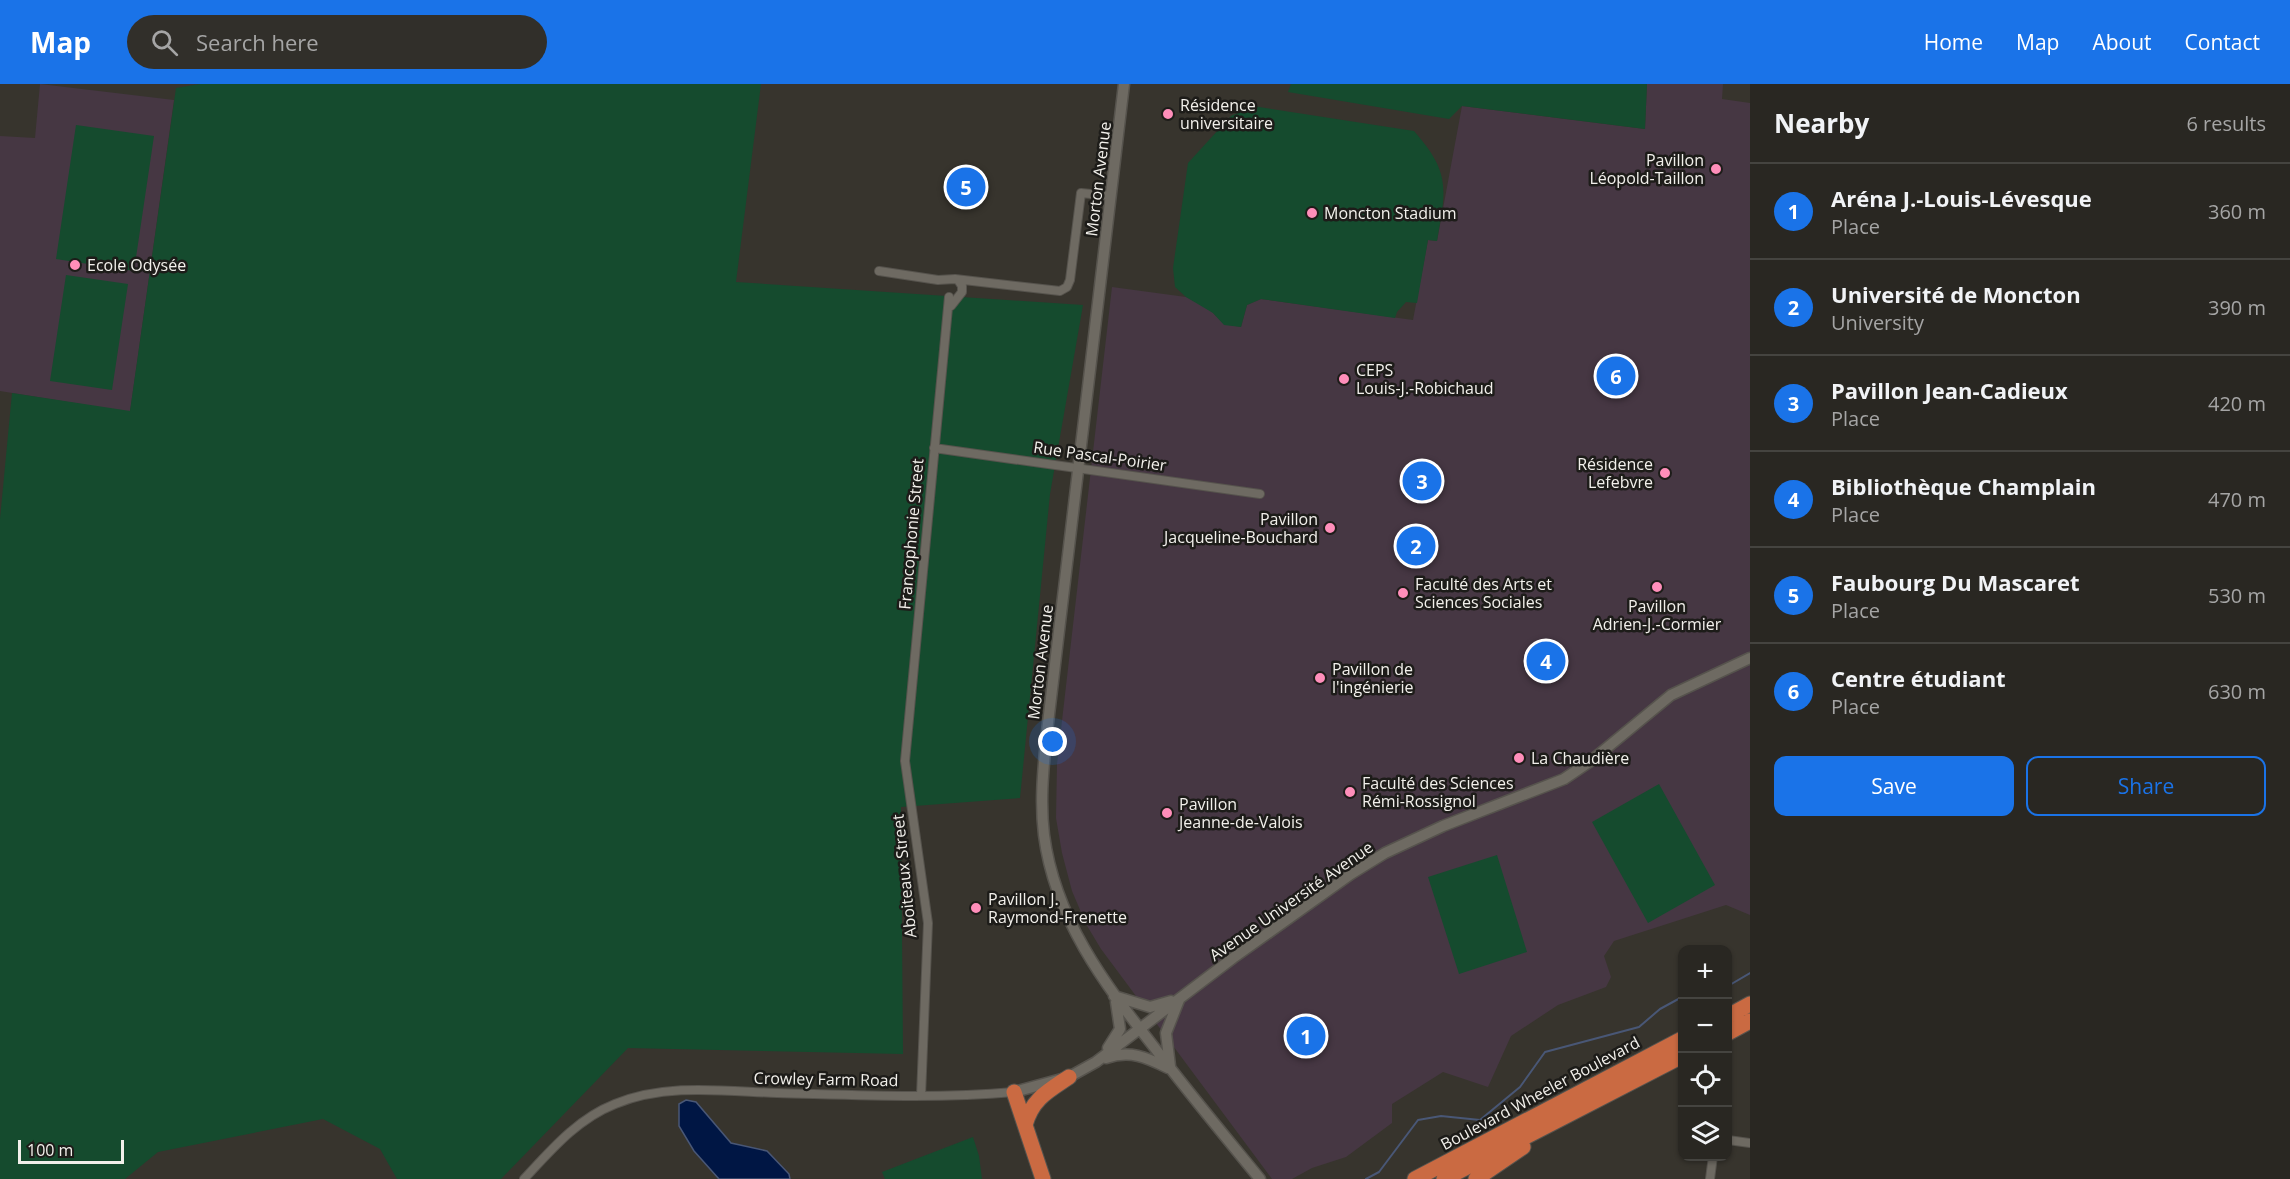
<!DOCTYPE html>
<meta charset="utf-8">
<style>
body{margin:0;font-family:"Open Sans",sans-serif;background:#312f2a;color:#f1f3f6}
.controls{position:absolute;right:18px;bottom:18px;display:grid;overflow:hidden;border-radius:12px;box-shadow:0 2px 4px #0004}
.controls button{width:54px;height:54px;display:grid;place-items:center;padding:0;border:0;border-bottom:2px solid #454440;background:#292722;color:#f1f3f6;font:30px sans-serif}
.scale{position:absolute;left:18px;bottom:15px;width:106px;box-sizing:border-box;padding-left:6px;border:3px solid #f2f0eb;border-top:0;font-size:16px;line-height:21px;white-space:nowrap;color:#f2f0eb;-webkit-text-stroke:4px #1d1c19;paint-order:stroke}
.you{position:absolute;left:1053px;top:658px;width:21px;height:21px;margin:-15px;border:4px solid #fff;border-radius:50%;background:#1a73e8;box-shadow:0 0 0 9px #1a73e833}
.badge{display:grid;place-items:center;width:39px;height:39px;border-radius:50%;background:#1a73e8;color:#fff;font-size:20px;font-weight:700}
.pin{position:absolute;translate:-50% -50%;border:3px solid #fff;box-shadow:0 2px 6px #0006}
.list{margin:0;padding:0;list-style:none}
h2{display:flex;justify-content:space-between;align-items:center;height:78px;margin:0;padding:0 24px;font-size:26px}
h2 small{font-size:20px;font-weight:400;color:#a5a5a5}
.list li{display:grid;grid-template-columns:39px 1fr auto;gap:18px;align-items:center;box-sizing:border-box;height:96px;padding:0 24px;border-top:2px solid #454440}
.list b{display:block;font-size:22px;white-space:nowrap}
.list p{margin:0;font-size:20px;white-space:nowrap;color:#a5a5a5}
.list em{font-size:20px;font-style:normal;color:#a5a5a5}
.actions{display:flex;gap:12px;padding:18px 24px}
.actions a{flex:1;padding:14px 0;border:2px solid #1a73e8;border-radius:12px;text-align:center;font-size:21px;color:#1a73e8}
.actions .main{background:#1a73e8;color:#fff}
.icon{flex:none;width:33px;height:33px;fill:none;stroke:currentColor;stroke-width:2;stroke-linecap:round;stroke-linejoin:round}
.map{position:relative;flex:none;width:1750px;height:1095px;overflow:hidden}
header{display:flex;align-items:center;gap:36px;box-sizing:border-box;height:84px;padding:0 30px;background:#1a73e8;color:#fff}
header strong{font-size:28px}
nav{display:flex;gap:33px;margin-inline-start:auto;font-size:21px}
.search{width:420px;height:54px;background:#312f2a;display:flex;align-items:center;gap:15px;box-sizing:border-box;padding:0 21px;border-radius:33px;color:#a5a5a5;font-size:22px}
main{display:flex}
aside{flex:1;background:#292722}
.map>svg:first-child{display:block}
.education{fill:#463743}
.green{fill:#154b2e}
.water{fill:#001644;stroke:#495776;stroke-width:1.5}
.lines{fill:none;stroke-linecap:round;stroke-linejoin:round}
.stream{stroke:#495776;stroke-width:2}
.minor-casing{stroke:#56534d;stroke-width:10}
.tertiary-casing{stroke:#56534d;stroke-width:13}
.motorway-casing{stroke:#56534d;stroke-width:17}
.minor{stroke:#6e6a62;stroke-width:8}
.tertiary{stroke:#6e6a62;stroke-width:10}
.motorway{stroke:#ca6a42;stroke-width:15}
.poi-dot{fill:#ff8eba;stroke:#1d1c19;stroke-width:2}
.labels{text-anchor:middle;stroke-width:5;stroke-linejoin:round;paint-order:stroke}
.poi-label{font-size:16px;fill:#f2f0eb;stroke:#1d1c19;text-anchor:start}
.street-label{font-size:16px;fill:#f2f0eb;stroke:#1d1c19}
</style>
<header>
<strong>Map</strong>
<div class="search"><svg class="icon" aria-label="search" viewBox="0 0 24 24"><circle cx="10" cy="10" r="6"/><path d="M15 15l6 6"/></svg>Search here</div>
<nav><a>Home</a><a>Map</a><a>About</a><a>Contact</a></nav>
</header>
<main>
<div class="map">
<svg width="1750" height="1095" viewBox="0 0 1750 1095">
<rect width="100%" height="100%" fill="#37342d"/>
<path class="education" d="M40,0L174,16L130,328L0,307V52L35,54Z
M1647,0H1723L1722,15L1750,19V831L1726,821L1614,857L1604,872L1611,893L1606,903L1558,921L1511,952L1488,1003L1443,988L1392,1020V1039L1346,1073L1312,1084L1292,1095H1272L1101,865L1086,840L1072,807L1062,769L1056,734L1057,680L1112,203L1186,213L1209,225L1224,240L1241,243L1247,221L1261,215L1413,236L1428,156L1437,157L1462,22L1645,45Z"/>
<path class="green" d="M200,0H761L736,198L1083,221L1050,410L1020,714L901,723L903,970L628,964L501,1095H397L380,1065L323,1035L158,1068L125,1095H0V435L12,309L130,327L176,4Z
M1291,0H1647L1645,45L1462,22L1449,35L1288,8Z
M1253,22L1414,47C1451,89 1446,105 1437,157L1428,156L1417,219L1406,218L1397,228L1395,234L1261,215L1247,221L1241,243L1224,241L1213,229L1186,213L1175,203L1173,184L1188,79L1231,32Z
M76,41L154,52L134,187L56,175Z
M66,191L128,200L112,306L50,297Z
M1659,700L1715,801L1648,839L1592,738Z
M1497,771L1527,868L1459,890L1428,793Z
M973,1053L979,1072L982,1095H885L882,1088Z"/>
<path class="water" d="M686,1016L696,1018L731,1059L767,1067L789,1090L790,1095H719L694,1067L679,1042V1020Z"/>
<g class="lines">
<path class="stream" d="M1728,902L1750,889
M1366,1095L1379,1088L1418,1036L1441,1032L1480,1036L1520,1003L1545,968L1639,943L1660,925L1682,913"/>
<g class="minor-casing">
<path id="minor" d="M879,187L938,196L955,195L1060,207L1067,203L1070,196L1081,109L1111,112
M951,222L962,208V202L958,196
M934,364L1260,410
M921,1012L928,839L905,677L949,213
M1728,1056L1750,1059
M524,1095C551,1066 577,1035 615,1020C666,999 723,1007 777,1009C856,1011 935,1015 1014,1008
M1710,1095L1713,1072"/>
</g>
<g class="tertiary-casing">
<path id="tertiary" d="M1124,0L1046,656C1043,688 1040,719 1044,751C1055,835 1104,899 1154,963C1188,1008 1224,1051 1260,1095
M1114,912L1150,923L1171,917
M1108,964L1120,945L1116,918
M1106,974C1130,966 1146,973 1168,984
M1170,982L1166,949L1179,916
M1014,1008L1069,993L1096,978L1233,874L1351,790L1385,769L1443,742L1564,695L1592,676L1671,611L1750,574"/>
</g>
<g class="motorway-casing">
<path id="motorway" d="M1728,932L1750,920
M1728,949L1750,937
M1014,1008L1043,1095
M1025,1041C1032,1015 1048,1007 1069,993
M1415,1095L1682,955
M1444,1095L1682,972
M1476,1095L1523,1063"/>
</g>
<use href="#minor" class="minor"/>
<use href="#tertiary" class="tertiary"/>
<use href="#motorway" class="motorway"/>
</g>
<g class="poi-dot">
<circle cx="1168" cy="30" r="6"/>
<circle cx="1716" cy="85" r="6"/>
<circle cx="1312" cy="129" r="6"/>
<circle cx="75" cy="181" r="6"/>
<circle cx="1344" cy="295" r="6"/>
<circle cx="1665" cy="389" r="6"/>
<circle cx="1330" cy="444" r="6"/>
<circle cx="1657" cy="503" r="6"/>
<circle cx="1403" cy="509" r="6"/>
<circle cx="1320" cy="594" r="6"/>
<circle cx="1519" cy="674" r="6"/>
<circle cx="1350" cy="708" r="6"/>
<circle cx="1167" cy="729" r="6"/>
<circle cx="976" cy="824" r="6"/>
</g>
<g class="labels">
<g class="poi-label">
<text x="1180" y="27">Résidence<tspan x="1180" dy="18">universitaire</tspan></text>
<text x="1704" y="82" text-anchor="end">Pavillon<tspan x="1704" dy="18">Léopold-Taillon</tspan></text>
<text x="1324" y="135">Moncton Stadium</text>
<text x="87" y="187">Ecole Odysée</text>
<text x="1356" y="292">CEPS<tspan x="1356" dy="18">Louis-J.-Robichaud</tspan></text>
<text x="1653" y="386" text-anchor="end">Résidence<tspan x="1653" dy="18">Lefebvre</tspan></text>
<text x="1318" y="441" text-anchor="end">Pavillon<tspan x="1318" dy="18">Jacqueline-Bouchard</tspan></text>
<text x="1415" y="506">Faculté des Arts et<tspan x="1415" dy="18">Sciences Sociales</tspan></text>
<text x="1657" y="528" text-anchor="middle">Pavillon<tspan x="1657" dy="18">Adrien-J.-Cormier</tspan></text>
<text x="1332" y="591">Pavillon de<tspan x="1332" dy="18">l'ingénierie</tspan></text>
<text x="1531" y="680">La Chaudière</text>
<text x="1362" y="705">Faculté des Sciences<tspan x="1362" dy="18">Rémi-Rossignol</tspan></text>
<text x="1179" y="726">Pavillon<tspan x="1179" dy="18">Jeanne-de-Valois</tspan></text>
<text x="988" y="821">Pavillon J.<tspan x="988" dy="18">Raymond-Frenette</tspan></text>
</g>
<g class="street-label">
<text transform="translate(1098 95) rotate(-83)" y="6">Morton Avenue</text>
<text transform="translate(1100 372) rotate(8)" y="6">Rue Pascal-Poirier</text>
<text transform="translate(911 450) rotate(-85)" y="6">Francophonie Street</text>
<text transform="translate(1040 578) rotate(-83)" y="6">Morton Avenue</text>
<text transform="translate(904 792) rotate(-96)" y="6">Aboiteaux Street</text>
<text transform="translate(1291 817) rotate(-35)" y="6">Avenue Université Avenue</text>
<text transform="translate(826 995) rotate(1)" y="6">Crowley Farm Road</text>
<text transform="translate(1540 1009) rotate(-28)" y="6">Boulevard Wheeler Boulevard</text>
</g>
</g>
</svg>
<div class="controls">
<button>+</button>
<button>−</button>
<button><svg class="icon" aria-label="locate" viewBox="0 0 24 24"><circle cx="12" cy="12" r="6"/><path d="M12 2v4M12 18v4M2 12h4M18 12h4"/></svg></button>
<button><svg class="icon" aria-label="layers" viewBox="0 0 24 24"><path d="M12 4l9 5-9 5-9-5zM3 14l9 5 9-5"/></svg></button>
</div>
<div class="scale">100 m</div>
<div class="you"></div>
<div class="pin badge" style="left:1306px;top:952px">1</div>
<div class="pin badge" style="left:1416px;top:462px">2</div>
<div class="pin badge" style="left:1422px;top:397px">3</div>
<div class="pin badge" style="left:1546px;top:577px">4</div>
<div class="pin badge" style="left:966px;top:103px">5</div>
<div class="pin badge" style="left:1616px;top:292px">6</div>
</div>
<aside>
<h2>Nearby<small>6 results</small></h2>
<ul class="list">
<li><span class="badge">1</span><div><b>Aréna J.-Louis-Lévesque</b><p>Place</p></div><em>360 m</em></li>
<li><span class="badge">2</span><div><b>Université de Moncton</b><p>University</p></div><em>390 m</em></li>
<li><span class="badge">3</span><div><b>Pavillon Jean-Cadieux</b><p>Place</p></div><em>420 m</em></li>
<li><span class="badge">4</span><div><b>Bibliothèque Champlain</b><p>Place</p></div><em>470 m</em></li>
<li><span class="badge">5</span><div><b>Faubourg Du Mascaret</b><p>Place</p></div><em>530 m</em></li>
<li><span class="badge">6</span><div><b>Centre étudiant</b><p>Place</p></div><em>630 m</em></li>
</ul>
<div class="actions"><a class="main">Save</a><a>Share</a></div>
</aside>
</main>
